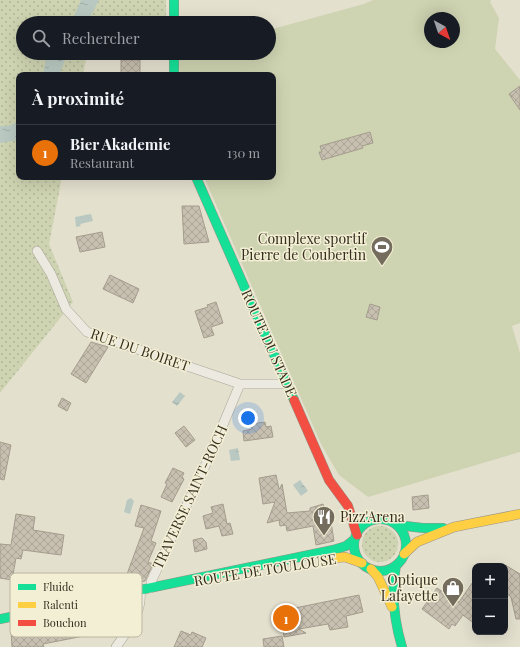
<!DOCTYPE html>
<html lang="fr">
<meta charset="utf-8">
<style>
body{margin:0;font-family:"Playfair Display",serif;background:#20242c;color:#f1f3f6}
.controls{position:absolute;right:12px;bottom:12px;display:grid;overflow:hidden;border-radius:8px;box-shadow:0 4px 16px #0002}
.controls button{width:36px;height:36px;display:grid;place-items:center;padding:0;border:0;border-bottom:1px solid #363941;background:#171b24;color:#f1f3f6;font:20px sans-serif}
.compass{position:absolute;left:424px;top:12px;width:36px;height:36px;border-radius:50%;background:#171b24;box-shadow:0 4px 16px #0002;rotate:140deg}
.you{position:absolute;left:248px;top:418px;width:14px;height:14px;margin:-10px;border:3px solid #fff;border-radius:50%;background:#1a73e8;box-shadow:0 0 0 6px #1a73e833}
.badge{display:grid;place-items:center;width:26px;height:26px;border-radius:50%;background:#7c3aed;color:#fff;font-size:13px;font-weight:700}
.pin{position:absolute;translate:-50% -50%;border:2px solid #fff;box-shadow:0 1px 4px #0006}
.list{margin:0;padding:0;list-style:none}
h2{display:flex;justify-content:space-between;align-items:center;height:52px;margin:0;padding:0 16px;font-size:17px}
h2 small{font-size:13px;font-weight:400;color:#9ea1a6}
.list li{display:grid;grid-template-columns:26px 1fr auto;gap:12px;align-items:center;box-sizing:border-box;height:56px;padding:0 16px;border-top:1px solid #363941}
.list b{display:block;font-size:15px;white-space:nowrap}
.list p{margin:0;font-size:13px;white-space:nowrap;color:#9ea1a6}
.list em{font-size:13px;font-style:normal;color:#9ea1a6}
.icon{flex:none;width:22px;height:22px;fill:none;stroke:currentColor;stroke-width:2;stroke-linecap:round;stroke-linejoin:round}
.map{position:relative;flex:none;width:520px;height:647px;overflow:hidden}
.search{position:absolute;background:#171b24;box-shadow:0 4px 16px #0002;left:16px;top:16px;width:260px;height:44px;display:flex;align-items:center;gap:10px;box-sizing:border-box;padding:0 14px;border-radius:22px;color:#9ea1a6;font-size:15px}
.panel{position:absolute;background:#171b24;box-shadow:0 4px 16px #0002;left:16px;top:72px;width:260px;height:108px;border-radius:8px}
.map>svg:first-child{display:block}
.green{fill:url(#green-dots)}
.pitch{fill:#ced3b1;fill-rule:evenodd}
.water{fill:url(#water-ripples)}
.building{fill:url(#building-cross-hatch);stroke:#a49c8d}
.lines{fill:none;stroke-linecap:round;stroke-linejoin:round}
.street-casing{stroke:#a9a597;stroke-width:10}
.fast-casing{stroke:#999487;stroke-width:10}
.slow-casing{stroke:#999487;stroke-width:10}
.jam-casing{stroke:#999487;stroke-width:10}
.street{stroke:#eceae0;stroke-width:9}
.fast{stroke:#16e098;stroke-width:9}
.slow{stroke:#ffcf43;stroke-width:9}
.jam{stroke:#f24e42;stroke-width:9}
.labels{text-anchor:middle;stroke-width:3;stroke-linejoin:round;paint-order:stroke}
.poi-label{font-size:14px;fill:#372e20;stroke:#f3efd5;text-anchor:end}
.street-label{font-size:14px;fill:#372e20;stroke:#f3efd5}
.key{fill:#f3efd5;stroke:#bbb59f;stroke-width:1}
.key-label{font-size:11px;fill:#372e20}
</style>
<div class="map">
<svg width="520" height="647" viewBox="0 0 520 647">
<defs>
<pattern id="green-dots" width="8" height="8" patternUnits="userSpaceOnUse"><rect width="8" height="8" fill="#ced3b1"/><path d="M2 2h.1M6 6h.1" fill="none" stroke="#b2b598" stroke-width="1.8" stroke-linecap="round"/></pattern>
<pattern id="water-ripples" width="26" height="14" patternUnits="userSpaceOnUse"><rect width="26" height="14" fill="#b9c9c1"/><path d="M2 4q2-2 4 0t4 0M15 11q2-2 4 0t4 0" fill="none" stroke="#a0ada6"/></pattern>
<pattern id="building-cross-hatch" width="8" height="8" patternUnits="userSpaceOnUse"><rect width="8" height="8" fill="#c7bfaf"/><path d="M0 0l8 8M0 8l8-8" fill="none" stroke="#aca496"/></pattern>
</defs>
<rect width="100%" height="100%" fill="#e4e0ce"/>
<path class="green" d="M0,0H166V23H23V53H87L83,75H19V177H62L49,244L73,302L0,393Z
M362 544a18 18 0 1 1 36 0a18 18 0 1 1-36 0Z"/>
<path class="pitch" d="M373,0H491L490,2L499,18L495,49L520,80V323L512,326L520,353V452L368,497L339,475L321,444L204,177H273V75H180L178,53H269V30L364,4ZM430,18H454V42H430Z"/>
<path class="water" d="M81,0H99L87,23H71Z
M51,53H68L59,75H43L46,60Z
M19,120V140L0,143V126C8,126 13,126 19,120Z
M91,214L93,221L80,224L81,226L76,227L75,217Z
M180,392L185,396L177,406L172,402Z
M238,448L240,460L231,461L229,450Z
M300,480L308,491L301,496L293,485Z
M131,498L134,501L130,514L124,512L127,500Z"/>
<path class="building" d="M121,60H140V75H121Z
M520,86V110L509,94Z
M370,132L373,143L362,146L363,148L322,160L319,152H322L320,146Z
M182,206H199L209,242L184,244Z
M102,232L105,247L80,252L76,237Z
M110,275L139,289L133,303L103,289Z
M216,302L223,323L211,327L214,335L204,338L195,311L208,307L207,305Z
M370,304L380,307L377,320L366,317Z
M91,342L108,347L86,383L71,374Z
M62,398L71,403L67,411L58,406Z
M265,422L266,427L271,426L273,437L244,441L243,431L252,429L251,424Z
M184,426L195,440L186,447L175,433Z
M0,442L11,445L4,480L0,479Z
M173,468L184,473L182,477L184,479L172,502L161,497L167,484L165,483Z
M276,475L279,489L280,488L282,484L287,513L310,511V508L323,504L331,522L334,541L316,545L313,526L287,531L286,525L280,526L279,520L267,523L275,502L263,504L259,478Z
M428,495L429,508L413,510L412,497Z
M223,504L227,524L230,523L233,534L222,536L219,526L206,529L203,516L213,513L211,507Z
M141,505L161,511L151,541L156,543L148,562L153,564L145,581L123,585L144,528L135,526Z
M16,514L35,517L33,530L64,535L61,555L23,550L21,559L16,558L12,580L0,578V544L11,545Z
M202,538L206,542L207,549L195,552L193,540Z
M505,565L520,574V619H516L511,597L505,592Z
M475,579V624L463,615L455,626L452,624L449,629L422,609L437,588L459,602Z
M359,595L363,612L346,616L348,627L330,630L328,624L299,629L306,633L284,637L280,611Z
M86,618L89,635L43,644L44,647H12L11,631Z
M181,631L191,635L192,632L206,638L202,647H174Z
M282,636L284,647H264L263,639Z"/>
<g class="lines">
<g class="street-casing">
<path id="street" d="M37,251L51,274L66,309L87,332L240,384H286
M151,588V582L212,451L240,384
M116,647C128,630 143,612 140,591"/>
</g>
<g class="fast-casing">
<path id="fast" d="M174,0V23
M174,53V75
M196,177L294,400
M354 545a26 26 0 1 1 52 0a26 26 0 1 1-52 0Z
M397,525L423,528H443
M396,565C391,593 394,620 402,647
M0,619L333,550L346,546L355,539"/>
</g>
<g class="slow-casing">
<path id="slow" d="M404,554L417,542L454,527L520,514
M325,559L345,557L362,563
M371,569L378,577L392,607"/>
</g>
<g class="jam-casing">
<path id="jam" d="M294,400L329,480L348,506L357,535"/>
</g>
<use href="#street" class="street"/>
<use href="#fast" class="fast"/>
<use href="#slow" class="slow"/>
<use href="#jam" class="jam"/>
</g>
<defs>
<g id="stadium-pin" transform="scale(1.15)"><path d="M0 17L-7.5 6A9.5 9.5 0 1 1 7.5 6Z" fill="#746c5d" stroke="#f3efd5"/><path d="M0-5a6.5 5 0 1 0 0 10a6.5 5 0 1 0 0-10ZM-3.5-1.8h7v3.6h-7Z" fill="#fff"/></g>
<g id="restaurant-pin" transform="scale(1.15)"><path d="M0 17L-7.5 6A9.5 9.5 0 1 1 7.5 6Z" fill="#746c5d" stroke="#f3efd5"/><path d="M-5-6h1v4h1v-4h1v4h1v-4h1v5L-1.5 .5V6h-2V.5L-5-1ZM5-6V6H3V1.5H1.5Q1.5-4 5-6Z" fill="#fff"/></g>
<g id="shop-pin" transform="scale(1.15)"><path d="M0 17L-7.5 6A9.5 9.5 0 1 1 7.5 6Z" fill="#746c5d" stroke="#f3efd5"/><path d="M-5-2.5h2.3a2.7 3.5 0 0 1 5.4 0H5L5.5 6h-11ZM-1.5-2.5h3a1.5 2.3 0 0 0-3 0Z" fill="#fff"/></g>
</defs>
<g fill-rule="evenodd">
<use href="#stadium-pin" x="382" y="247"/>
<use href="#restaurant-pin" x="324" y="517"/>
<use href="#shop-pin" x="453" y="588"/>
</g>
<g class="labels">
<g class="poi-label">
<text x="366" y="244">Complexe sportif<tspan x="366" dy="16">Pierre de Coubertin</tspan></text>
<text x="340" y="522" text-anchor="start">Pizz'Arena</text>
<text x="438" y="585">Optique<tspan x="438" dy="16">Lafayette</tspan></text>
</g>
<g class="street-label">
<text transform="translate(269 343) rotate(66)" y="5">ROUTE DU STADE</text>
<text transform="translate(140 350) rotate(19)" y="5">RUE DU BOIRET</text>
<text transform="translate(190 497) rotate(-65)" y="5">TRAVERSE SAINT-ROCH</text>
<text transform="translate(265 570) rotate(-9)" y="5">ROUTE DE TOULOUSE</text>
</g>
</g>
<rect x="10" y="573" width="132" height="64" rx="6" class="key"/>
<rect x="18" y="584" width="18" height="6" fill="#16e098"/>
<rect x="18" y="602" width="18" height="6" fill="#ffcf43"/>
<rect x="18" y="620" width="18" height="6" fill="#f24e42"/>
<g class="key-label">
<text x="43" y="591">Fluide</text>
<text x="43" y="609">Ralenti</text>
<text x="43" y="627">Bouchon</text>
</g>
</svg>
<div class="controls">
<button>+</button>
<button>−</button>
</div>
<svg class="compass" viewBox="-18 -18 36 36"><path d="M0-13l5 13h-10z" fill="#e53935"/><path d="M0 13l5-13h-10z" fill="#9ea1a6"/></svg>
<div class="you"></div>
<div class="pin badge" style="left:286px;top:618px;background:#e8710a">1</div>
<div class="search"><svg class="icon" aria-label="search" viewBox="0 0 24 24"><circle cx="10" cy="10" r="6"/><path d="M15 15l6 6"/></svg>Rechercher</div>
<section class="panel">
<h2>À proximité<small></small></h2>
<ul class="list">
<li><span class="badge" style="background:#e8710a">1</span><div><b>Bier Akademie</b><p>Restaurant</p></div><em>130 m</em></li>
</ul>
</section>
</div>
